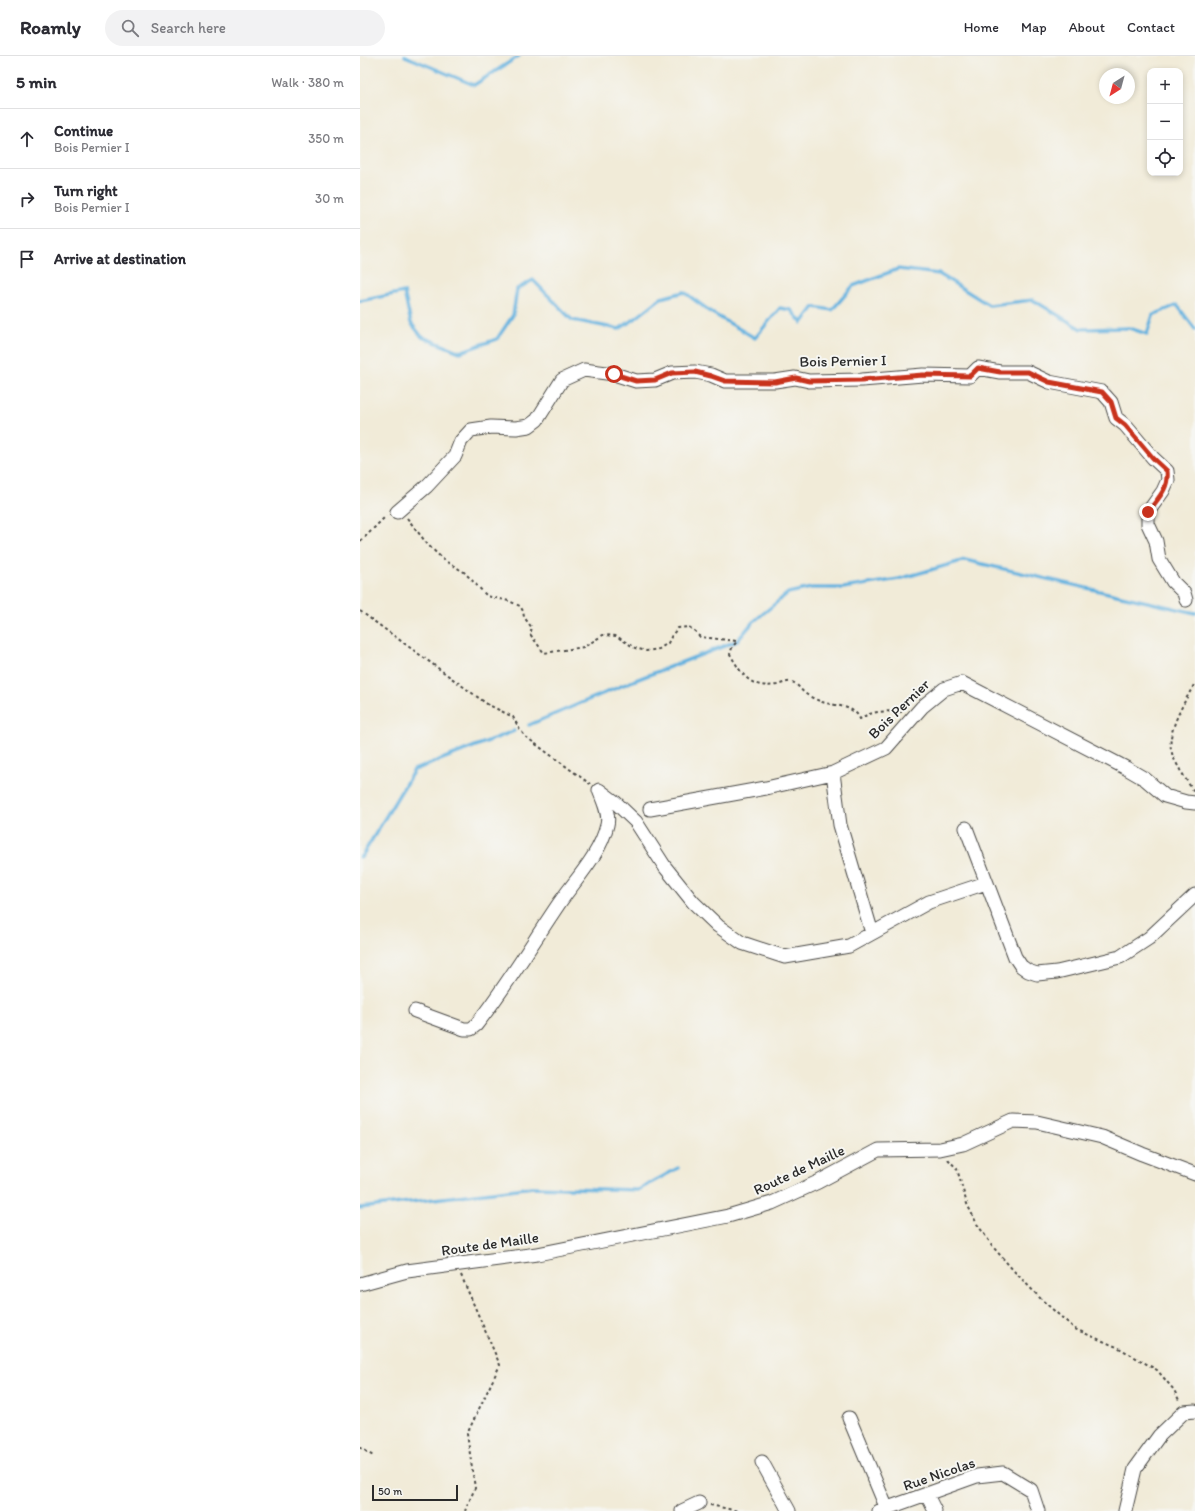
<!DOCTYPE html>
<meta charset="utf-8">
<style>
body{margin:0;font-family:Itim,sans-serif;background:#f2f2f3;color:#2b2b33}
.controls{position:absolute;right:12px;top:12px;display:grid;overflow:hidden;border-radius:8px;box-shadow:0 2px 6px #0003}
.controls button{width:36px;height:36px;display:grid;place-items:center;padding:0;border:0;border-bottom:1px solid #e1e1e2;background:#fff;color:#2b2b33;font:20px sans-serif}
.compass{position:absolute;left:739px;top:12px;width:36px;height:36px;border-radius:50%;background:#fff;box-shadow:0 2px 6px #0003;rotate:216deg}
.scale{position:absolute;left:12px;bottom:10px;width:86px;box-sizing:border-box;padding-left:4px;border:2px solid #2b2b2b;border-top:0;font-size:11px;line-height:14px;white-space:nowrap;color:#2b2b2b;-webkit-text-stroke:3px #f6f6f2;paint-order:stroke}
.stop{position:absolute;width:12px;height:12px;margin:-9px;border:3px solid #c8321e;border-radius:50%;background:#fff}
.stop.end{background:#c8321e;border-color:#fff;box-shadow:0 1px 4px #0008}
.list{margin:0;padding:0;list-style:none}
h2{display:flex;justify-content:space-between;align-items:center;height:52px;margin:0;padding:0 16px;font-size:17px}
h2 small{font-size:13px;font-weight:400;color:#7c7c81}
.list li{display:grid;grid-template-columns:26px 1fr auto;gap:12px;align-items:center;box-sizing:border-box;height:60px;padding:0 16px;border-top:1px solid #e1e1e2}
.list b{display:block;font-size:15px;white-space:nowrap}
.list p{margin:0;font-size:13px;white-space:nowrap;color:#7c7c81}
.list em{font-size:13px;font-style:normal;color:#7c7c81}
.icon{flex:none;width:22px;height:22px;fill:none;stroke:currentColor;stroke-width:2;stroke-linecap:round;stroke-linejoin:round}
.map{position:relative;flex:none;width:835px;height:1455px;overflow:hidden}
header{display:flex;align-items:center;gap:24px;box-sizing:border-box;height:56px;padding:0 20px;background:#fff;border-bottom:1px solid #e1e1e2}
header strong{font-size:19px}
nav{display:flex;gap:22px;margin-inline-start:auto;font-size:14px}
.search{width:280px;height:36px;background:#f2f2f3;display:flex;align-items:center;gap:10px;box-sizing:border-box;padding:0 14px;border-radius:22px;color:#7c7c81;font-size:15px}
main{display:flex}
aside{flex:1;background:#fff}
.map>svg:first-child{display:block}
.lines{fill:none;stroke-linecap:round;stroke-linejoin:round}
.stream{stroke:#65b2df;stroke-width:3.5}
.street-casing{stroke:#494845;stroke-width:15}
.path{stroke:#494845;stroke-width:2;stroke-dasharray:3 3;stroke-linecap:butt}
.street{stroke:#fff;stroke-width:13}
.route{stroke:#c8321e;stroke-width:5}
.labels{text-anchor:middle;stroke-width:4;stroke-linejoin:round;paint-order:stroke}
.street-label{font-size:15px;fill:#2b2b2b;stroke:#f6f6f2}
</style>
<header>
<strong>Roamly</strong>
<div class="search"><svg class="icon" aria-label="search" viewBox="0 0 24 24"><circle cx="10" cy="10" r="6"/><path d="M15 15l6 6"/></svg>Search here</div>
<nav><a>Home</a><a>Map</a><a>About</a><a>Contact</a></nav>
</header>
<main>
<aside>
<h2>5 min<small>Walk · 380 m</small></h2>
<ul class="list">
<li><svg class="icon" aria-label="ahead" viewBox="0 0 24 24"><path d="M12 20V5M6 11l6-6 6 6"/></svg><div><b>Continue</b><p>Bois Pernier I</p></div><em>350 m</em></li>
<li><svg class="icon" aria-label="right" viewBox="0 0 24 24"><path d="M7 20v-9h11M14 6l5 5-5 5"/></svg><div><b>Turn right</b><p>Bois Pernier I</p></div><em>30 m</em></li>
<li><svg class="icon" aria-label="arrive" viewBox="0 0 24 24"><path d="M6 21V4h12l-3 4 3 4H6"/></svg><div><b>Arrive at destination</b></div></li>
</ul>
</aside>
<div class="map">
<svg width="835" height="1455" viewBox="0 0 835 1455">
<rect width="100%" height="100%" fill="#f6f6f2"/>
<filter id="ink" filterUnits="userSpaceOnUse"><feTurbulence type="fractalNoise" baseFrequency=".025" numOctaves="2"/><feDisplacementMap in="SourceGraphic" scale="8" xChannelSelector="R" yChannelSelector="G"/><feConvolveMatrix kernelMatrix="1 2 1 2 8 2 1 2 1" color-interpolation-filters="sRGB"/></filter>
<filter id="wash" filterUnits="userSpaceOnUse"><feTurbulence type="fractalNoise" baseFrequency=".012" numOctaves="4" result="noise"/><feDisplacementMap in="SourceGraphic" scale="16" xChannelSelector="R" yChannelSelector="G"/><feGaussianBlur stdDeviation="0.9" result="paint"/><feColorMatrix in="noise" values="0 0 0 0 0 0 0 0 0 0 0 0 0 0 0 0 0 1.4 0 .05"/><feComposite in="paint" operator="in"/></filter>
<g filter="url(#wash)">
<rect width="100%" height="100%" fill="#f1ebd8"/>
<g class="lines">
<path class="stream" d="M45,0L114,29L159,0
M0,245L44,236L51,267L62,281L100,296L137,283L153,259L157,233L173,224L212,264L259,273L276,262L301,242L324,236L352,257L395,282L420,252L431,254L442,267L454,251L472,254L493,230L538,213L579,218L629,249L673,244L721,273L769,272L787,278L793,259L817,249L835,273
M169,669L273,625L377,585L393,566L428,537L451,532H483L539,523L605,504L835,557
M0,801L2,800L54,714L154,675
M0,1152L173,1131L278,1134L318,1112"/>
</g>
</g>
<g filter="url(#ink)">
<g class="lines">
<g class="street-casing">
<path id="street" d="M37,456L67,430L95,400L101,385L111,374L131,371L156,372L169,370L177,364L202,324L224,314L254,318L276,325L295,324L312,317L335,316L351,319L365,325H415L435,322L449,325L502,324L563,319L610,320L618,312L640,316H668L689,326L742,336L751,346L756,362L765,369L793,402L807,415L808,424L803,435L788,456V468L796,485L799,503L813,526L824,537L826,544
M473,717L480,769L512,877
M290,753L406,732L473,717L526,692L562,651L584,633L602,627L766,712L785,723L805,740L826,746L835,747
M606,772L655,901L661,910L668,915L677,918L697,916L760,901L789,882L835,839
M55,955L104,973H111L116,969C146,931 171,889 198,849C215,824 240,799 247,769C250,758 243,745 239,734L255,746L276,766L305,811L333,846L358,870L382,887L425,901L489,890L569,846L626,827
M0,1228L47,1215L177,1198L368,1160L412,1147L458,1126L518,1094L580,1093L603,1088L653,1065L677,1066L742,1081L782,1098L835,1118
M489,1362L527,1453
M402,1406L429,1455
M567,1439L575,1455
M322,1455L339,1447
M519,1455L617,1420L643,1417L671,1434L678,1455
M765,1455L775,1413L799,1380L824,1356L835,1355"/>
</g>
<path class="path" d="M47,462L68,489L85,505L104,516L127,540L149,545L160,550L163,555L164,561L172,572L170,578L184,597L224,591L243,579L256,580L275,592L286,595L299,593L308,587L312,579L318,572L329,571L336,576L340,581L377,585L372,592L370,598C382,619 390,633 417,629C422,628 426,625 432,626C438,628 440,634 446,638C450,641 457,644 462,646C474,650 494,649 500,663C512,654 527,655 542,656
M0,485L5,481L26,460
M0,555L127,648L153,661L160,674L166,681L230,728
M834,735C828,728 825,721 820,714C818,709 813,703 812,697C805,677 825,645 835,627
M588,1103L597,1113L607,1148L617,1168L634,1192L653,1214L682,1244L715,1273L759,1292L797,1314L814,1334L820,1346
M101,1219L140,1309L107,1378L115,1432L105,1455
M0,1391L13,1400
M350,1449L378,1455"/>
<use href="#street" class="street"/>
</g>
</g>
<g class="lines" filter="url(#ink)">
<path class="route" d="M254,318L276,325L295,324L312,317L335,316L351,320L365,325L415,326L436,322L449,325L502,324L563,319L610,320L618,312L640,316H668L689,326L742,336L751,346L756,362L765,369L793,402L807,415C809,433 798,442 788,456"/>
</g>
<g class="labels">
<g class="street-label">
<text transform="translate(483 305) rotate(-1)" y="5">Bois Pernier I</text>
<text transform="translate(539 653) rotate(-44)" y="5">Bois Pernier</text>
<text transform="translate(439 1114) rotate(-25)" y="5">Route de Maille</text>
<text transform="translate(130 1188) rotate(-8)" y="5">Route de Maille</text>
<text transform="translate(579 1418) rotate(-19)" y="5">Rue Nicolas</text>
</g>
</g>
</svg>
<div class="controls">
<button>+</button>
<button>−</button>
<button><svg class="icon" aria-label="locate" viewBox="0 0 24 24"><circle cx="12" cy="12" r="6"/><path d="M12 2v4M12 18v4M2 12h4M18 12h4"/></svg></button>
</div>
<svg class="compass" viewBox="-18 -18 36 36"><path d="M0-13l5 13h-10z" fill="#e53935"/><path d="M0 13l5-13h-10z" fill="#7c7c81"/></svg>
<div class="scale">50 m</div>
<div class="stop" style="left:254px;top:318px"></div>
<div class="stop end" style="left:788px;top:456px"></div>
</div>
</main>
